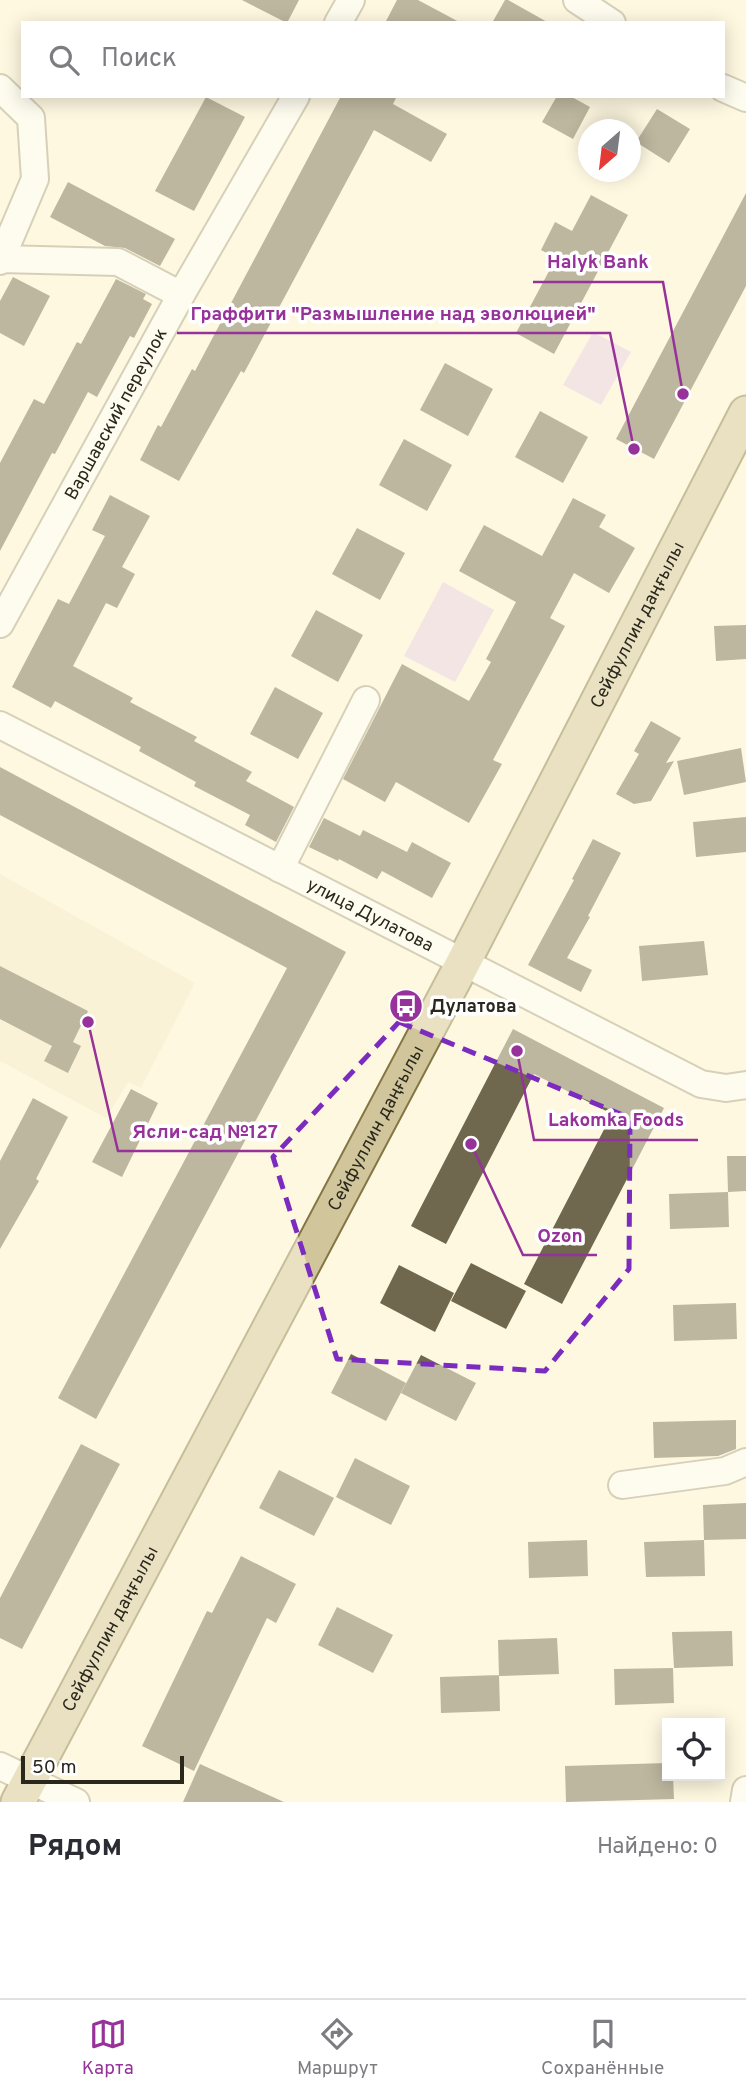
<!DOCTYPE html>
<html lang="ru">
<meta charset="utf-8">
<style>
body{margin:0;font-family:Overpass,sans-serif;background:#f7f7f7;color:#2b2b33}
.controls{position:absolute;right:21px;bottom:21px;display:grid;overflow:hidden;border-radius:0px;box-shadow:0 4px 18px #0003}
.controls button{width:63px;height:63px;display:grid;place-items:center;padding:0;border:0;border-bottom:2px solid #e1e1e2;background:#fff;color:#2b2b33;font:35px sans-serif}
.compass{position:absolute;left:578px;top:119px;width:63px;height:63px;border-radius:50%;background:#fff;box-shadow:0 4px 18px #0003;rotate:208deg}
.scale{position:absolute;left:21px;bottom:18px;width:163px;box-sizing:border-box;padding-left:7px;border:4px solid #2a271d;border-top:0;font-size:19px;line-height:24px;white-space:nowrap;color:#2a271d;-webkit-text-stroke:5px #fff;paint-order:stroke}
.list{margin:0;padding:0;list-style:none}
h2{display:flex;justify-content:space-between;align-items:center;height:91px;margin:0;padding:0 28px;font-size:30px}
h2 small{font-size:23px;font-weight:400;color:#7c7c81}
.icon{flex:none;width:38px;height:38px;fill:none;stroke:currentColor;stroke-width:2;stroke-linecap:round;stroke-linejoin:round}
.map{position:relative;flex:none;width:746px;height:1802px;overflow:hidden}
.search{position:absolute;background:#fff;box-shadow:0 4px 18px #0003;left:21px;right:21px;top:21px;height:77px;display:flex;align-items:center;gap:18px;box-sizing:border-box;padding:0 24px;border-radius:0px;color:#7c7c81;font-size:26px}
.sheet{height:196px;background:#fff}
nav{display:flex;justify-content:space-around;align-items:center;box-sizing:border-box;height:98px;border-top:2px solid #e1e1e2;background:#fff;font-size:19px;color:#7c7c81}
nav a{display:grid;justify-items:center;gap:4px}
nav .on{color:#963299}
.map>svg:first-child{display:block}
.built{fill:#f6ecc8}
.green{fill:#e8cfe8}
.building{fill:#6f684f}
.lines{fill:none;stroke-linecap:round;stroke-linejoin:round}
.minor-casing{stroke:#a8a186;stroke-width:30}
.major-casing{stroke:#837644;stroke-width:37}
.minor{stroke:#fff;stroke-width:26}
.major{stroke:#d1c69b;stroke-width:33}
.marked{fill:none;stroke:#7b2cbf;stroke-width:5;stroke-dasharray:14 9;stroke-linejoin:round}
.labels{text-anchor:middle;stroke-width:7;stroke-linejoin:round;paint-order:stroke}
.street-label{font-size:18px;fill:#2a271d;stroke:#fff}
.poi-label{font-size:18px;font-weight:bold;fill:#2a271d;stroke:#fff;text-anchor:start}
.leader{fill:none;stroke:#963299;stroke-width:2.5}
.callout-dot{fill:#963299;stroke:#fff;stroke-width:2.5}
.callout-label{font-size:19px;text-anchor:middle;font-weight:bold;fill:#963299;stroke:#fff;stroke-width:7;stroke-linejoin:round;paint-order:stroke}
</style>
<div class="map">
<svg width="746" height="1802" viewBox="0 0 746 1802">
<rect width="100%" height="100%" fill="#fef8e1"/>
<path class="built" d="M0,874L195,983L141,1088L128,1082L106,1118L0,1061Z"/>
<path class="green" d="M593,332L631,352L601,405L563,385Z
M443,582L494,610L455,682L404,656Z"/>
<path class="building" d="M242,0H299L287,23Z
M397,0H418L461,23H385Z
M505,0H508L549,23H492Z
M341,96H397L393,104L447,134L431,162L374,130L244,373L241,371L179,481L140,460L158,425L161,427L192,369L195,371Z
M557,96H570L590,107L573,139L542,122Z
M206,97L245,117L194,211L155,191Z
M657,109L690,129L669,163L636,142Z
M68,182L175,239L160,266L125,248L105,246L50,217Z
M746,193V286L654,459L616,439Z
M591,195L628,215L554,354L516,333L556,258L541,250L555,222L572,231Z
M13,277L50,296L24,346L0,333V301Z
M116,279L146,294L143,299L152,304L134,338L130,336L97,397L88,392L55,454L52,453L0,551V463L34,399L44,404L77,342L81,344Z
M445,363L493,389L468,436L420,410Z
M540,411L588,437L563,483L515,457Z
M404,439L452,465L427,511L379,485Z
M110,495L150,516L122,567L135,574L117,608L106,603L73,666L133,698L130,702L197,737L194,741L252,772L246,781L294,807L276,842L245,825L250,815L194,786L196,782L139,751L141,747L55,701L51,708L12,687L58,599L69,604L105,536L92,530Z
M573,498L606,515L599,527L635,548L609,593L574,573L550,618L565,626L493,760L502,764L469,823L396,782L385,802L343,779L402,664L469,701L491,662L486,659L516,602L459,571L484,525L542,556Z
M357,528L405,553L380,600L332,574Z
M316,610L363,635L338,682L291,656Z
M746,625V659L716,661L714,626Z
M275,687L323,713L298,759L250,734Z
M651,721L681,738L666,763L674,761L651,801L634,804L616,794L639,754L634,751Z
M741,748L746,782L684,795L677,761Z
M0,767L346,952L96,1419L58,1398L287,968L0,815Z
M746,817V852L696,857L693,822Z
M324,818L360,836L363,830L407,852L412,842L451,863L432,898L382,871L377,879L339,859L338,861L309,847Z
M593,839L621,853L588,916L590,917L567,958L592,970L581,992L528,965L574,880L572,879Z
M704,941L708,975L642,981L639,946Z
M0,966L88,1011L73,1042L81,1046L68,1073L44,1061L52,1046L0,1019Z
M513,1029L664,1108L562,1304L524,1284L612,1114L534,1074L446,1244L411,1226Z
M131,1089L158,1103L122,1177L92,1162Z
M33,1098L68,1117L36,1179L39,1181L0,1249V1161Z
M727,1156H746V1191L728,1192Z
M728,1192L729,1227L670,1229L669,1194Z
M471,1263L526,1291L506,1329L451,1301Z
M399,1265L454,1293L435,1332L380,1303Z
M736,1303L737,1339L674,1341L673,1305Z
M351,1354L406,1383L386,1421L331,1393Z
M421,1355L476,1383L456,1421L401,1393Z
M736,1420V1449L718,1456L654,1458L653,1422Z
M81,1444L120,1464L22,1649L0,1638V1598Z
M355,1458L410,1486L391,1525L336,1497Z
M279,1470L334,1498L314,1536L259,1508Z
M746,1503V1539L704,1540L703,1505Z
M587,1540L588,1576L529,1578L528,1542Z
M704,1540L705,1576L646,1577L644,1542Z
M241,1556L296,1584L276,1623L267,1618L194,1771L142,1746L207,1611L212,1613Z
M337,1607L393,1635L373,1673L318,1645Z
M732,1631L733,1666L674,1668L672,1632Z
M557,1638L559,1674L499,1676L498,1640Z
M673,1668L674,1703L615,1705L614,1669Z
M499,1675L500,1711L441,1713L440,1677Z
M667,1763V1776H673L674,1799L566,1802L565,1766Z
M200,1764L284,1802H183Z"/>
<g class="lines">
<g class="minor-casing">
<g id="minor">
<path d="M577,0L612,23"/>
<path d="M338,23L351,0"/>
<path d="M0,88L31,118L35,179L1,259"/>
<path d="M723,88L746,98"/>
<path d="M0,261L1,259L118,262L181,295"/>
<path id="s1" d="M0,624L181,295L296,96"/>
<path id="s2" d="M0,725L701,1084L726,1088L746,1085"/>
<path d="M280,869L366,700"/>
<path d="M622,1485L725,1471L746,1462"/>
<path d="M0,1766L76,1802"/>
<path d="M744,1802L746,1790"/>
</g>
</g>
<g class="major-casing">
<g id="major">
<path id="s3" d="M18,1802L463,963L746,413"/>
</g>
</g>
<use href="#minor" class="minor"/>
<use href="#major" class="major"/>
</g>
<path d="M0 0H746V1802H0ZM399,1022L630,1118L629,1269L545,1371L337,1359L273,1157Z" fill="#fef8e1" fill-opacity=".55" fill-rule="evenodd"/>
<path class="marked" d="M399,1022L630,1118L629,1269L545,1371L337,1359L273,1157Z"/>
<defs>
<g id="bus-disc" transform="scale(1.75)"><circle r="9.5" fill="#963299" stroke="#fff"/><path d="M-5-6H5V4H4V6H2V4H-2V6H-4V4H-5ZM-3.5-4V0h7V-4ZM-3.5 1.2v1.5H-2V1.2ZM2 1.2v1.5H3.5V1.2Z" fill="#fff"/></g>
</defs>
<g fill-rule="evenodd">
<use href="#bus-disc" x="406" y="1006"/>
</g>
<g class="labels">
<g class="street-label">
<text dy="6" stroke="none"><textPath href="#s1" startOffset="240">Варшавский переулок</textPath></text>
<text dy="6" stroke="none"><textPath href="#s3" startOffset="1330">Сейфуллин даңғылы</textPath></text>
<text dy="6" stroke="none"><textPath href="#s2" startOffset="416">улица Дулатова</textPath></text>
<text dy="6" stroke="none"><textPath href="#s3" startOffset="763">Сейфуллин даңғылы</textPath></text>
<text dy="6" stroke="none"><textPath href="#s3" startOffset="196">Сейфуллин даңғылы</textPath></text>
</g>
<g class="poi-label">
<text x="430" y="1012">Дулатова</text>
</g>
</g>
<path class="leader" d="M683 394L663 282H533M634 449L610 333H177M517 1051L534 1140H698M88 1022L118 1151H292M471 1144L523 1255H597"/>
<g class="callout-dot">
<circle cx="683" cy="394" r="7"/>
<circle cx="634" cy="449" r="7"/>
<circle cx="517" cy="1051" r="7"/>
<circle cx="88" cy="1022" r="7"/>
<circle cx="471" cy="1144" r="7"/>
</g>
<g class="callout-label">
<text x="598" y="268">Halyk Bank</text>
<text x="393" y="320">Граффити "Размышление над эволюцией"</text>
<text x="616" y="1126">Lakomka Foods</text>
<text x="205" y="1138">Ясли-сад №127</text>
<text x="560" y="1242">Ozon</text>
</g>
</svg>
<div class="controls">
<button><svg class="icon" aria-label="locate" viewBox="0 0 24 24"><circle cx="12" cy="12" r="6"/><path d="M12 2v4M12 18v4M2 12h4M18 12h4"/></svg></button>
</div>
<svg class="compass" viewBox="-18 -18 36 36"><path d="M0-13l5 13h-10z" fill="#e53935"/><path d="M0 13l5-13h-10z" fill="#7c7c81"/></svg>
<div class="scale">50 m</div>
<div class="search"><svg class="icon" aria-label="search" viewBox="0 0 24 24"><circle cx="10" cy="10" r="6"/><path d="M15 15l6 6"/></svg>Поиск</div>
</div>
<section class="sheet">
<h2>Рядом<small>Найдено: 0</small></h2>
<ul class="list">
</ul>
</section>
<nav>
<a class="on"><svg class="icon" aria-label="map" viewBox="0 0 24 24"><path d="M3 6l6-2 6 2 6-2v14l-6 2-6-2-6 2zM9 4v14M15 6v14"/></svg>Карта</a>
<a><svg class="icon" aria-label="directions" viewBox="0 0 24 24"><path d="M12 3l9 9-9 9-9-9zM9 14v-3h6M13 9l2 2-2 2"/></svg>Маршрут</a>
<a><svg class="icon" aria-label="saved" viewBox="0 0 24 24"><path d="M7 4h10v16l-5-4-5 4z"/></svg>Сохранённые</a>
</nav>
